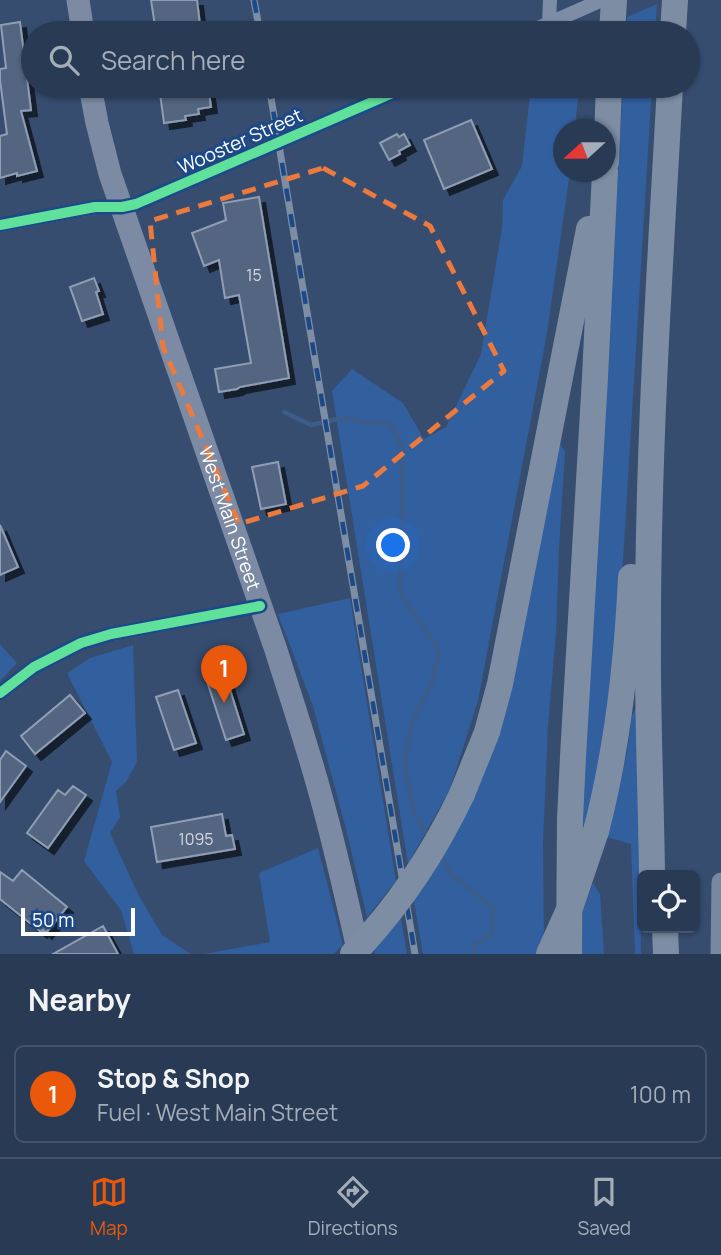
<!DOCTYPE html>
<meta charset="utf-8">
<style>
body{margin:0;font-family:Manrope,sans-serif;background:#30415a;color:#f1f3f6}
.controls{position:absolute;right:21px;bottom:21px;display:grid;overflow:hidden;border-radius:10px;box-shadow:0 2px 5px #0004}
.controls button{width:63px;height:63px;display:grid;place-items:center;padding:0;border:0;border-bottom:2px solid #44546b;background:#283a54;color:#f1f3f6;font:35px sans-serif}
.compass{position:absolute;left:553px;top:119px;width:63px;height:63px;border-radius:50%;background:#283a54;box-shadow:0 2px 5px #0004;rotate:249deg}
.scale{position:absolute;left:21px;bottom:18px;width:114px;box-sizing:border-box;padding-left:7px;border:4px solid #fff;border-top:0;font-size:19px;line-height:24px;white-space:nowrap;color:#fff;-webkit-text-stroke:5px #1d4988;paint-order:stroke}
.you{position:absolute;left:394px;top:546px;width:24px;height:24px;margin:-18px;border:5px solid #fff;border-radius:50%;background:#1a73e8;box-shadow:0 0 0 10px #1a73e833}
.badge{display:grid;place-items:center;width:46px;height:46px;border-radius:50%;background:#ea580c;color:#fff;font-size:23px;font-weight:700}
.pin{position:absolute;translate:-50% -58px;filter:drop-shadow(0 2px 4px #0008)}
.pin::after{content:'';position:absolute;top:37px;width:24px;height:21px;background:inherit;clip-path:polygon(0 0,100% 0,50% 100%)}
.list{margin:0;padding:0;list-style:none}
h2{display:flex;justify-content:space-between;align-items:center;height:91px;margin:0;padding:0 28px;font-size:30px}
h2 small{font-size:23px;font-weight:400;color:#a5adb8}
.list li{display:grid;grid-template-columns:46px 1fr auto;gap:21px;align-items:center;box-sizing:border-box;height:98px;margin:0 14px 14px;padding:0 14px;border:2px solid #44546b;border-radius:10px}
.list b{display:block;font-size:26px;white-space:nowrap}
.list p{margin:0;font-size:23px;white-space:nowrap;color:#a5adb8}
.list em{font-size:23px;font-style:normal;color:#a5adb8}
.icon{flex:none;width:38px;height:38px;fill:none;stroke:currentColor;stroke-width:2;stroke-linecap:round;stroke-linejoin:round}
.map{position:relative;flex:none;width:721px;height:954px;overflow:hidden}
.search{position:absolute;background:#283a54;box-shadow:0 2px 5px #0004;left:21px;right:21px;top:21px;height:77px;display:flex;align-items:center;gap:18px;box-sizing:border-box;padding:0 24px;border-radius:38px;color:#a5adb8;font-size:26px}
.sheet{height:203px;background:#283a54}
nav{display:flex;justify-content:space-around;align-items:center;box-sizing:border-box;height:98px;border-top:2px solid #44546b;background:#283a54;font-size:19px;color:#a5adb8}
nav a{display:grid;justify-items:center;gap:4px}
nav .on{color:#ea580c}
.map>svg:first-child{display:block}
.green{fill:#325f9e}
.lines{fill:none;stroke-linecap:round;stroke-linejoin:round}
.stream{stroke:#3c5c89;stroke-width:4.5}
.building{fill:#526580;stroke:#909eb3;stroke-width:2;filter:url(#shadow)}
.street{stroke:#7d8da5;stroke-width:14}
.secondary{stroke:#7888a1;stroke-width:19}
.primary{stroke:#7c8ba3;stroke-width:23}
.highway{stroke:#7d8ea4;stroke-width:26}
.rail-casing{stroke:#7d8ea4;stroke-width:7}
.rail{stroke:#1d4988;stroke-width:4.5;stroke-dasharray:13;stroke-linecap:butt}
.highway-bridge{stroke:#7d8ea4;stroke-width:26}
.cycleway-casing{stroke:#1d4988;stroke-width:15}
.cycleway{stroke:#60e19b;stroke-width:10}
.marked{fill:none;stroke:#ed7a3d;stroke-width:5;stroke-dasharray:14 9;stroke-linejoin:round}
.labels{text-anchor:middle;stroke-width:6;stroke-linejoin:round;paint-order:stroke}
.number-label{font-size:16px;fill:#d4d8df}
.street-label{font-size:19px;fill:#fff;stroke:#1d4988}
</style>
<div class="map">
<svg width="721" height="954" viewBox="0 0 721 954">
<defs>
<filter id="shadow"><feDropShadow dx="6" dy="6" stdDeviation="0" flood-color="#0009"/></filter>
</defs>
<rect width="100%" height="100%" fill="#364d70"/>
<path class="green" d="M657,4L655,33H626L627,17Z
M531,86H579L575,129L564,130V172H570L547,333L478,701L450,789L408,864L332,391L352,369L403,403L424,439L446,427L481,354L502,228L503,200L522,166Z
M623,86H652L619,626L610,715L587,829L581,823Z
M560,444L565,451L559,549L556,633L548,726L543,843L544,944L539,954H423L413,896L441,852Z
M350,598L396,881L367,917L346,829L313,706L278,614Z
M0,644L17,663L0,681Z
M133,645L137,762L126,782L116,791L120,817L110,833L138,894L162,935L191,954H134L121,910L84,861L112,762L67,673L90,658Z
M637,706L641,954H635L631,844L607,837L605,834L627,752L632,715Z
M318,848L343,945L333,954H204L270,942L259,873Z
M593,883L600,894L604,954H581L579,920Z
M400,913L407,954H375L374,945Z"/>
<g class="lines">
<path class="stream" d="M284,412L311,425L342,418L370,423L389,422L402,447V517L400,593L439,650L432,683L412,721L405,765L414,813L430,839
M440,855L452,875L493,907L492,933L474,946V954"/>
</g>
<path class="building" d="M151,0H197L201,33H156Z
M20,22L31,110L21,111L37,171L17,176V173L0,178V136L7,134L0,80V69L6,68L1,25Z
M159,86H208L211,107L198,109L199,114L185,116L186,120L164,123Z
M471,120L492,169L444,189L424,140Z
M397,134L399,137L404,134L410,145L399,151L400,154L389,160L380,143Z
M259,197L289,378L240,387L237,389L219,392L215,369L251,363L239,295L225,298L219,260L204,266L192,233L226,220L223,203Z
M94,278L99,291L96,292L103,314L82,321L70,287Z
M278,462L286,504L261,509L252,467Z
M0,525L18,567L0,575Z
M223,667L244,734L226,740L204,672Z
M178,690L196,743L174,750L156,697Z
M70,695L85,713L35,754L21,736Z
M6,751L26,766L0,802V760Z
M73,786L86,795L48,848L27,833L58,790L65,795Z
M222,814L226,836L232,835L235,849L157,862L151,827Z
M22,870L67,907L46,933L43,930L41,932L0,899V872L13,881Z
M103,926L118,954H53Z"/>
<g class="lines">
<path class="street" d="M549,23L550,0
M527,33L602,0
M0,225L95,207H122L136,204L409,86
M0,693L34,667L81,643L111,634L260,606"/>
<path class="secondary" d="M720,954L721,882"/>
<g class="primary">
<path d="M78,0L83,33"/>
<path id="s1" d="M90,86L97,123L110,174L276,650C291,698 307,745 320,793C335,846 347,900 359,954"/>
</g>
<path class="highway" d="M612,33L614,0
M673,33L675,0
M606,162L609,86
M462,794L487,732L500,684L589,229
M596,831C618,747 627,663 631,577
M652,875C651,792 647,709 648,626C648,446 660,266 670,86
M665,928L666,954
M569,954L570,819L573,757L595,377L605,172"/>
<g class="rail-casing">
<path id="rail" d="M254,0L260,33
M269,86L415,954"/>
</g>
<use href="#rail" class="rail"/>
<path class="highway-bridge" d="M353,954C398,907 434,853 462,794
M549,954L571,905L596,831"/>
<g class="cycleway-casing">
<path id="cycleway" d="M0,225L95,207H122L136,204L409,86
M0,693L34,667L81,643L111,634L260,606"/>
</g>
<use href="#cycleway" class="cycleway"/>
</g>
<path class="marked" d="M323,168L430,226L504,371L363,486L239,524L163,347L150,221Z"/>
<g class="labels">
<g class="number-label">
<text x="254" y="281">15</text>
<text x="196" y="845">1095</text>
</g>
<g class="street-label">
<text transform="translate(240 141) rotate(-24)" y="7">Wooster Street</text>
<text dy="7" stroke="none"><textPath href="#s1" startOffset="455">West Main Street</textPath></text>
</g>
</g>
</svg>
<div class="controls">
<button><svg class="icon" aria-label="locate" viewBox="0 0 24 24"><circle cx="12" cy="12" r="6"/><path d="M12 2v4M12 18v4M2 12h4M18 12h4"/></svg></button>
</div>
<svg class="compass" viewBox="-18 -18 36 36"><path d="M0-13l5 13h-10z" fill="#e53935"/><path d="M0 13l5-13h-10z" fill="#a5adb8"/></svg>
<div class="scale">50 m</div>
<div class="you"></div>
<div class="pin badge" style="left:224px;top:703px">1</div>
<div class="search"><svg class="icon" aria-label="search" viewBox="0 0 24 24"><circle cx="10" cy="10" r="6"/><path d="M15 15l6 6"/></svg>Search here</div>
</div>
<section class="sheet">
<h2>Nearby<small></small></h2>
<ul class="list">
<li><span class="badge">1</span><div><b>Stop &amp; Shop</b><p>Fuel · West Main Street</p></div><em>100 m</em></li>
</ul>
</section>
<nav>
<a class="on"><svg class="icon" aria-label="map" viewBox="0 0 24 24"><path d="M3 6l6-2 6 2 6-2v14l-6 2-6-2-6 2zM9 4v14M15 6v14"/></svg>Map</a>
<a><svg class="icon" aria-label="directions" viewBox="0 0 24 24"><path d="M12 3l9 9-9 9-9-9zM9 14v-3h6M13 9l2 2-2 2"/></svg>Directions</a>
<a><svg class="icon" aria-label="saved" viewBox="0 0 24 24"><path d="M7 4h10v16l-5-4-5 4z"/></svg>Saved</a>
</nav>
